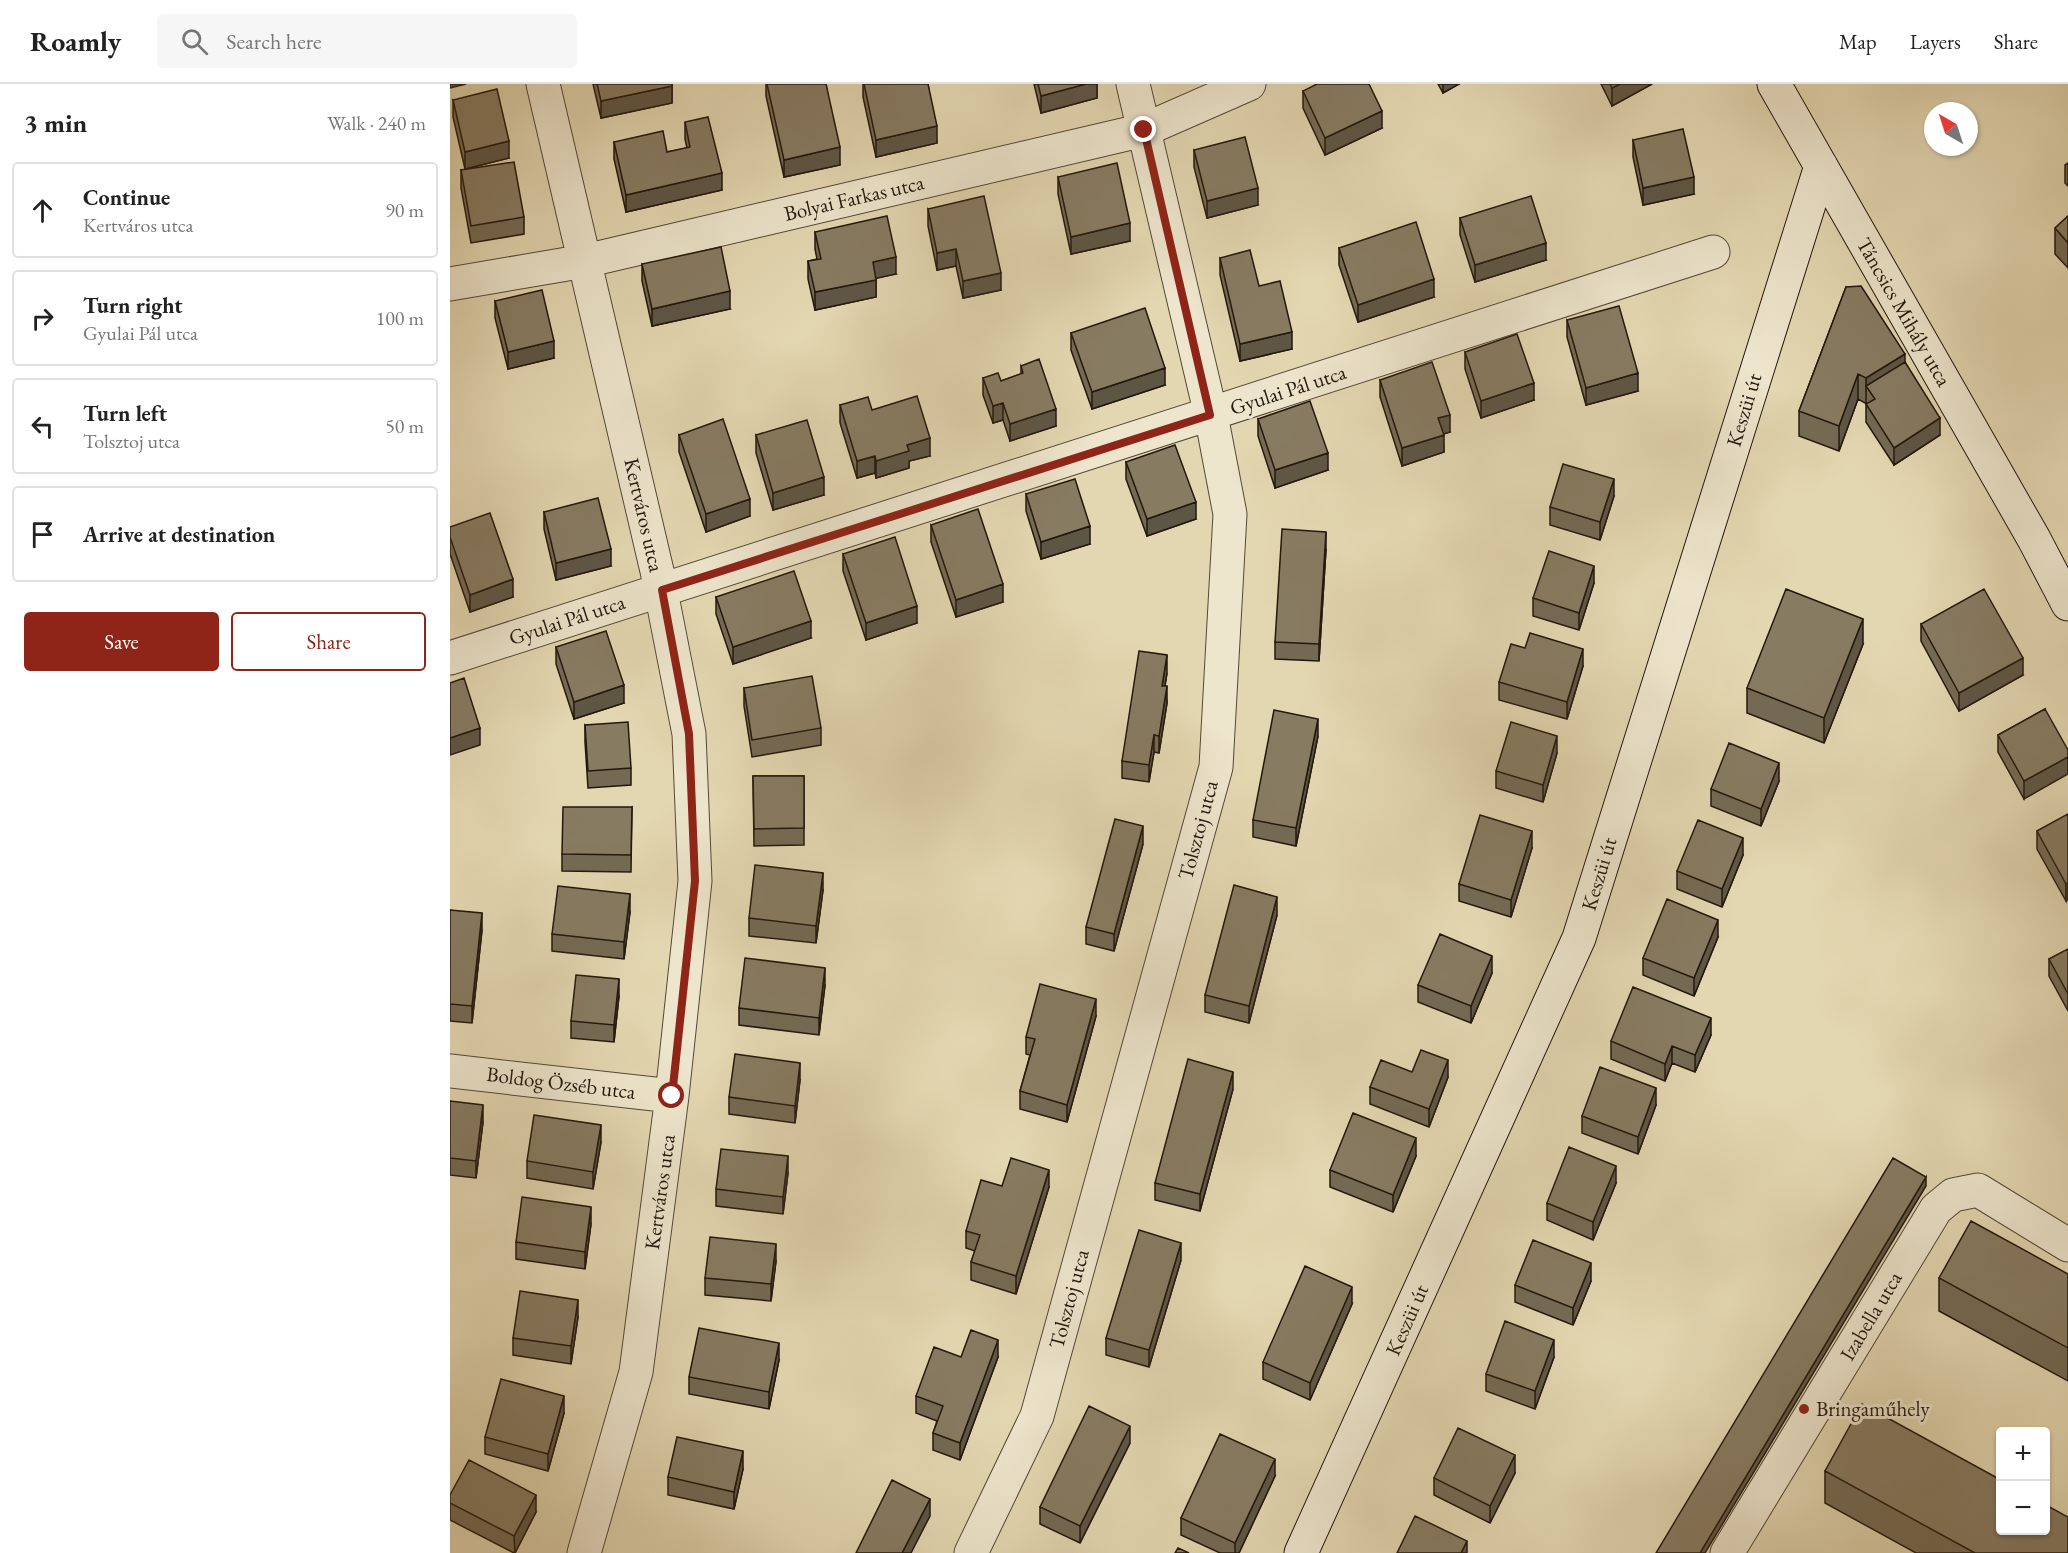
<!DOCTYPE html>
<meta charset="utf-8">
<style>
body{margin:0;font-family:"EB Garamond",serif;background:#f6f6f6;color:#222}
.controls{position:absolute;right:18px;bottom:18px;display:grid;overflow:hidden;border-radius:6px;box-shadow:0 2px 4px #0004}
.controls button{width:54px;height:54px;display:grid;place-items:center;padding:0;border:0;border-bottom:2px solid #e0e0e0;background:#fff;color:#222;font:30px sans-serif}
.compass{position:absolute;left:1474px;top:18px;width:54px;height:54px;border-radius:50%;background:#fff;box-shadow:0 2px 4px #0004;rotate:321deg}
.stop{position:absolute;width:18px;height:18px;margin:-14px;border:4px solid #8f2418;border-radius:50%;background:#fff}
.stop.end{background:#8f2418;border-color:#fff;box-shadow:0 2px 6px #0008}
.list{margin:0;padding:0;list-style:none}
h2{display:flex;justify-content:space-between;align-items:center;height:78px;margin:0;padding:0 24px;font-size:26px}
h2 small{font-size:20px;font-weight:400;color:#767676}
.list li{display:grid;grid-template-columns:39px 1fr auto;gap:18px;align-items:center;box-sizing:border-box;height:96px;margin:0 12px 12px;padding:0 12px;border:2px solid #e0e0e0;border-radius:6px}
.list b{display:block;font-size:22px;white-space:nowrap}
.list p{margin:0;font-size:20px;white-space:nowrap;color:#767676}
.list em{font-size:20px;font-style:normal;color:#767676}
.actions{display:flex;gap:12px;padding:18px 24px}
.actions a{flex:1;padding:14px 0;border:2px solid #8f2418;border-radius:6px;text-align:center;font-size:21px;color:#8f2418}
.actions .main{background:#8f2418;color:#fff}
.icon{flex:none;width:33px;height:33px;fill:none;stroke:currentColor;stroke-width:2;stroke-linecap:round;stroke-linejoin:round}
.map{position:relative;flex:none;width:1618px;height:1469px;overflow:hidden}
header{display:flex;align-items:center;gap:36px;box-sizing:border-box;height:84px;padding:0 30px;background:#fff;border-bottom:2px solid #e0e0e0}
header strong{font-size:28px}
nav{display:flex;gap:33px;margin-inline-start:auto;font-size:21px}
.search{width:420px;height:54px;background:#f6f6f6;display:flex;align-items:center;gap:15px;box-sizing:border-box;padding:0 21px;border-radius:6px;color:#767676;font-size:22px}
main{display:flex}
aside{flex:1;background:#fff}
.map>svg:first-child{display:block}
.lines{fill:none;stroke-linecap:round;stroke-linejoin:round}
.street-casing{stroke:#534836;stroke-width:35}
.secondary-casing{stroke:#23180d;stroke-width:35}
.street{stroke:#ede5cc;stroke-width:33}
.secondary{stroke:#ede5cc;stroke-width:33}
.wall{fill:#746a54;stroke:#23180d;stroke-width:1.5}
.shaded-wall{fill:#5e5645;stroke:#23180d;stroke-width:1.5}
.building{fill:#877b62;stroke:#23180d;stroke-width:1.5}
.route{stroke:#8f2418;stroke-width:8}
.poi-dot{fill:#8f2418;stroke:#ede5cc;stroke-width:2}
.labels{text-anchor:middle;stroke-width:6;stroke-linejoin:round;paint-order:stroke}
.street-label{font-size:21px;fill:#23180d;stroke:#ede5cc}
.poi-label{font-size:21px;fill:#23180d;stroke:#ede5cc;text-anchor:start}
</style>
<header>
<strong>Roamly</strong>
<div class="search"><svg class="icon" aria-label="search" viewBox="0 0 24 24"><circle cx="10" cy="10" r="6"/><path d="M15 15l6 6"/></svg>Search here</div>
<nav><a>Map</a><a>Layers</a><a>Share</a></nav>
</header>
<main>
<aside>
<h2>3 min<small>Walk · 240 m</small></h2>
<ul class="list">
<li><svg class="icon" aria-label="ahead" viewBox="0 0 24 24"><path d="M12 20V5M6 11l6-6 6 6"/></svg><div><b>Continue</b><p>Kertváros utca</p></div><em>90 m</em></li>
<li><svg class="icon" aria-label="right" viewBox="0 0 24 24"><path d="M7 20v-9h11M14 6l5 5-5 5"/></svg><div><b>Turn right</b><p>Gyulai Pál utca</p></div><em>100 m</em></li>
<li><svg class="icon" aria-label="left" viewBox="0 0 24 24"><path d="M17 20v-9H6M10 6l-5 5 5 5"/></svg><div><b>Turn left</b><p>Tolsztoj utca</p></div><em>50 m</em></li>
<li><svg class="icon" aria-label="arrive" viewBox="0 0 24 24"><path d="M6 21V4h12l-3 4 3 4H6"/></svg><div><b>Arrive at destination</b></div></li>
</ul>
<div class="actions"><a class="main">Save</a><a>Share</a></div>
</aside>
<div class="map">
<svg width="1618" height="1469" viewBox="0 0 1618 1469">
<rect width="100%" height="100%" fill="#e3d7b1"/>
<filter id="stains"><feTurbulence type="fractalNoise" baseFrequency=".00333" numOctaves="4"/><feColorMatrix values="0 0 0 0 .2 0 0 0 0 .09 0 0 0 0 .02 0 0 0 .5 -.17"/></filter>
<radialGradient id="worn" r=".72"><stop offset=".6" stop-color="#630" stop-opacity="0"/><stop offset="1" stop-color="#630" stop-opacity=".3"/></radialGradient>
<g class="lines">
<g class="street-casing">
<path id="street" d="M93,0L207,487L239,650L245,797L222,1012L186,1288L134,1469
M0,200L135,177L694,46L799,0
M0,574L1263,168
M0,987L222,1012
M521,1469L587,1332L766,683L780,430L761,331L683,0
M1277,1469L1486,1125L1503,1111L1528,1106L1618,1161"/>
</g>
<g class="secondary-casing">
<path id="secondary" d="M1324,0L1584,455L1618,520
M851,1469L1129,854L1371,82"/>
</g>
<use href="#street" class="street"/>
<use href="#secondary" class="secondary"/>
</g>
<path class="wall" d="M143,0H222V19L151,34Z
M316,0H376L390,81L334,93L316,12Z
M413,0H478L487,59L426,73L413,13Z
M584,0H647V14L591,29Z
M988,0H1009L993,9Z
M1151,0H1202L1162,22Z
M853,7L932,44L875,71L853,24Z
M3,16L59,74L15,85L3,33Z
M235,38L272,106L176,128L164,75V58L217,68L237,64L235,55Z
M1183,56L1244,110L1193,121L1183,73Z
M744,66L808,121L757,134L744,83Z
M1618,79V102L1615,99V81Z
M11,86L74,133V150L21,159L11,104Z
M608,93L680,157L621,170L608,110Z
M478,125L551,206L513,214L506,182L487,186L478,142Z
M1618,132V184L1605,170V144Z
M1010,134L1096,176L1025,198L1010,151Z
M365,148L446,190L426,194V213L365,226L358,195V177L367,175L365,165Z
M889,164L984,213L908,238L889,181Z
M770,174L809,202L842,265L790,277L770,191Z
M192,180L280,225L202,242L192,197Z
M1396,203L1455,278L1490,351L1444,381L1416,338V320H1417L1408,315L1389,367L1349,352V327Z
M45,217L104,274L58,285L45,234Z
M1117,236L1188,307L1136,321L1117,253Z
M621,249L715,301L642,325L621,266Z
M1015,268L1084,316L1031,334L1015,285Z
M571,282L606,342L560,357L553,336L543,339L533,311V294L551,297L571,290Z
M930,296L1000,348L993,350L994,368L952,382L930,313Z
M390,321L422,326L480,372L459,377V384L426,394L425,389L407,394L390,339Z
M808,335L878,386L825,404L808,352Z
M229,351L300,432L256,448L229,368Z
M306,351L374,411L323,426L306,369Z
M676,378L746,435L697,452L676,395Z
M576,410L640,460L591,475L576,427Z
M1164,412L1150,456L1100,441V423Z
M94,428L161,482L106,496L94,445Z
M481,441L553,518L506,533L481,458Z
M0,443L63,513L20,528L0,470Z
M876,465L869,577L825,575V558Z
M393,470L467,539L416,556L393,487Z
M1144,499L1129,546L1083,532V514Z
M266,513L361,554L283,580L266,530Z
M1471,540L1573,591L1509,627L1471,557Z
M1413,560L1374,659L1297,629V604Z
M106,563L174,619L124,635L106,580Z
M1133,582L1117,635L1049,616V598Z
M717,589L715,602L717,619L709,669L704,668L699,698L672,694V677Z
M294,604L371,644V661L302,673L294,622Z
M1595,625L1574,715L1548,668V651Z
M135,641L181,684V701L138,704L135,658Z
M868,652L846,762L803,753V736Z
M1107,669L1093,718L1046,704V687Z
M303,692H354V761L304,762Z
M1329,697L1311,742L1261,722V705Z
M182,723L181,788L112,787V770Z
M1618,730L1616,817L1587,765V747Z
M693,760L664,867L636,860V843Z
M1082,764L1061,833L1009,817V800Z
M1293,771L1272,823L1227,805V787Z
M373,806L366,859L299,852V834Z
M0,826L32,846L22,939L0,937Z
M180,828L174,875L102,867V850Z
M827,831L799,939L755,928V911Z
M1268,853L1244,912L1193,891V874Z
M1618,865V927L1599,892V875Z
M1042,889L1021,939L968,918V901Z
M375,901L369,951L289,941V924Z
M169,912L164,958L121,954V937Z
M646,932L617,1038L570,1025V1007L580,971L576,970V953Z
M1261,951L1245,988L1222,979L1215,997L1161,975V957Z
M962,988L998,993L979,1043L920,1020V1003Z
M350,996L345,1039L279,1030V1013Z
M783,1005L750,1127L705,1116V1099Z
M0,1017L33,1038L26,1094L0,1091Z
M1206,1021L1188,1070L1132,1049V1032Z
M151,1058L143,1105L77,1094V1077Z
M966,1072L943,1128L880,1103V1086Z
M338,1089L333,1130L266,1122V1105Z
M1166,1099L1143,1156L1097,1136V1119Z
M552,1102L599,1103L566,1210L521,1196V1178L525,1167L516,1164V1147Z
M141,1140L135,1185L66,1175V1158Z
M731,1176L699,1283L656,1271V1254Z
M326,1177L321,1217L255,1211V1194Z
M1618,1190V1297L1489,1227V1194Z
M1141,1197L1123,1241L1065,1218V1201Z
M902,1220L860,1316L813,1295V1278Z
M128,1233L121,1280L63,1271V1254Z
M548,1273L510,1376L483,1366V1349L487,1337L466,1329V1312Z
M1104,1273L1085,1325L1036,1307V1290Z
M329,1276L319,1325L239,1310V1293Z
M114,1329L98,1387L35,1370V1353Z
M680,1359L630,1459L590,1440V1423Z
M293,1385L284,1425L218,1411V1393Z
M1375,1387L1618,1469H1466L1375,1419Z
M1065,1389L1040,1439L984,1411V1394Z
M825,1392L789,1469H770L731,1451V1434Z
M0,1411L86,1428L65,1469H64L0,1436Z"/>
<path class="shaded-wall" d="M0,0H16L0,4Z
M636,0H647V14L591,29V12Z
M993,0H1009L993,9Z
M1170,0H1202L1162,22V4Z
M222,2V19L151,34V17Z
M932,27V44L875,71V54Z
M487,42V59L426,73V56Z
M59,57V74L15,85V68Z
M390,63V81L334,93V76Z
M272,89V106L176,128V111Z
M1244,93V110L1193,121V104Z
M808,104V121L757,134V117Z
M680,139V157L621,170V153Z
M1096,159V176L1025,198V181Z
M506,165V182L487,186V169Z
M446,173V190L423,195V178Z
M551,189V206L513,214V197Z
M984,195V213L908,238V221Z
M426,196V213L365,226V208Z
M280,207V225L202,242V225Z
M842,248V265L790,277V260Z
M104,257V274L58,285V268Z
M1455,270V295L1416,302V319V294Z
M715,284V301L642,325V308Z
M1188,289V307L1136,321V304Z
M1408,290V315L1389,367V342Z
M1084,299V316L1031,334V317Z
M553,319V336L543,339V322Z
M606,325V342L560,357V340Z
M1000,331V348L988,352V334Z
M1490,334V351L1444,381V364Z
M994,351V368L952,382V364Z
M480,354V372L459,377V384L426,394V377L457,361Z
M878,369V386L825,404V386Z
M425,372V389L407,394V377Z
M374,393V411L323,426V409Z
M1164,395V412L1150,456V438Z
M300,415V432L256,448V430Z
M746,418V435L697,452V435Z
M640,442V460L591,475V458Z
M876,448V465L869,577V560Z
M161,465V482L106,496V479Z
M1144,482V499L1129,546V529Z
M63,495V513L20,528V511Z
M553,500V518L506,533V516Z
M467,522V539L416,556V539Z
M1413,535V560L1374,659V634Z
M361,537V554L283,580V563Z
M1133,565V582L1117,635V618Z
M717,571V589L712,619V602Z
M1573,574V591L1509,627V609Z
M174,601V619L124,635V618Z
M717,602V619L709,669V652Z
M868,635V652L846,762V744Z
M30,644V661L0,671V654Z
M704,651V668L699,698V681Z
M1107,652V669L1093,718V701Z
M1618,673V690L1574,715V697Z
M1329,679V697L1311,742V725Z
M693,742V760L664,867V850Z
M1082,747V764L1061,833V816Z
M1293,754V771L1272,823V805Z
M373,789V806L366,859V842Z
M1618,799V816L1616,817V800Z
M180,810V828L174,875V858Z
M827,813V831L799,939V922Z
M32,829V846L22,939V922Z
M1268,836V853L1244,912V894Z
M1042,872V889L1021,939V922Z
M375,884V901L369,951V934Z
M169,895V912L164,958V941Z
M646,915V932L617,1038V1021Z
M1261,934V951L1245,988V971Z
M1222,962V979L1215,997V980Z
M998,976V993L979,1043V1025Z
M350,979V996L345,1039V1022Z
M783,988V1005L750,1127V1110Z
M1206,1004V1021L1188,1070V1053Z
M33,1021V1038L26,1094V1077Z
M151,1041V1058L143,1105V1088Z
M966,1054V1072L943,1128V1111Z
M338,1072V1089L333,1130V1113Z
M1166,1082V1099L1143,1156V1138Z
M599,1086V1103L566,1210V1192Z
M1476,1093V1102L1255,1469H1250Z
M141,1123V1140L135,1185V1168Z
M731,1159V1176L699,1283V1266Z
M326,1160V1177L321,1217V1200Z
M1141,1179V1197L1123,1241V1224Z
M902,1203V1220L860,1316V1299Z
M128,1216V1233L121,1280V1262Z
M548,1256V1273L510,1376V1359Z
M1104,1256V1273L1085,1325V1307Z
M329,1259V1276L319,1325V1308Z
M114,1312V1329L98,1387V1370Z
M680,1342V1359L630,1459V1442Z
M293,1367V1385L284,1425V1408Z
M1065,1371V1389L1040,1439V1422Z
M825,1375V1392L789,1469H785V1459Z
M86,1411V1428L65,1469L64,1452Z
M480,1415V1432L461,1469H452Z
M1017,1457V1469H1011Z"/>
<path class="building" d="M147,0H222V2L151,17Z
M317,0H376L390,63L334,76Z
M414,0H478L487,42L426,56Z
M588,0H636L591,12Z
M867,0H919L932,27L875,54L853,7Z
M1160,0H1170L1162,4Z
M47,5L59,57L15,68L3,16Z
M258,33L272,89L176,111L164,58L213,47L217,68L240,63L235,38Z
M1233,45L1244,93L1193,104L1183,56Z
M795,53L808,104L757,117L744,66Z
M64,78L74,133L21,142L11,86Z
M667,79L680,139L621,153L608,93Z
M534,112L551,189L513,197L506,165L487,169L478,125Z
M1081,112L1096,159L1025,181L1010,134Z
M437,132L446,173L423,178L426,196L365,208L358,177L371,175L365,148Z
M1618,132V159L1605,144Z
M966,138L984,195L908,221L889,164Z
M271,163L280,207L202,225L192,180Z
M800,166L809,202L830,197L842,248L790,260L770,174Z
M1411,202L1455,270L1416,294L1408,290L1389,342L1349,327L1396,203Z
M92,206L104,257L58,268L45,217Z
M1169,222L1188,289L1136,304L1117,236Z
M695,224L715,284L642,308L621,249Z
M1067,250L1084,299L1031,317L1015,268Z
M589,275L606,325L560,340L553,319L543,322L533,294L548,289L551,297L573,289L571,282Z
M982,278L1000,331L988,334L994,351L952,364L930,296Z
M1455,278L1490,334L1444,364L1416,320L1425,315L1416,302Z
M467,312L480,354L457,361L459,367L426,377L425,372L407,377L390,321L418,313L422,326Z
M860,317L878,369L825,386L808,335Z
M273,335L300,415L256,430L229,351Z
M357,336L374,393L323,409L306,351Z
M725,361L746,418L697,435L676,378Z
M1113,380L1164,395L1150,438L1100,423Z
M625,395L640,442L591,458L576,410Z
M148,414L161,465L106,479L94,428Z
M528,425L553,500L506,516L481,441Z
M40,429L63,495L20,511L0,453V443Z
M832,445L876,448L869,560L825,558Z
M445,453L467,522L416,539L393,470Z
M1099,467L1144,482L1129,529L1083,514Z
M344,487L361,537L283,563L266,513Z
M1336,505L1413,535L1374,634L1297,604Z
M1534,505L1573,574L1509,609L1471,540Z
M156,547L174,601L124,618L106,563Z
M1080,549L1133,565L1117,618L1049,598L1061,560L1075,564Z
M689,567L717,571L712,602H717L709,652L704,651L699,681L672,677Z
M362,592L371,644L302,656L294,604Z
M14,594L30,644L0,654V599Z
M1595,625L1618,666V673L1574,697L1548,651Z
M824,626L868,635L846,744L803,736Z
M178,638L181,684L138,687L135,641Z
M1061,638L1107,652L1093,701L1046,687Z
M1279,659L1329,679L1311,725L1261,705Z
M303,692H354V744L304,745Z
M113,723H182L181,771L112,770Z
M1618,730V799L1616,800L1587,747Z
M1030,731L1082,747L1061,816L1009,800Z
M665,735L693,742L664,850L636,843Z
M1248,736L1293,754L1272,805L1227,787Z
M305,781L373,789L366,842L299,834Z
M784,801L827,813L799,922L755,911Z
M108,802L180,810L174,858L102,850Z
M1217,815L1268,836L1244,894L1193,874Z
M0,826L32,829L22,922L0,920Z
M990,850L1042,872L1021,922L968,901Z
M1618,865V910L1599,875Z
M295,874L375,884L369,934L289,924Z
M126,891L169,895L164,941L121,937Z
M590,900L646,915L617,1021L570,1007L585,955L576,953Z
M1183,903L1261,934L1245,971L1222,962L1215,980L1161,957Z
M971,966L998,976L979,1025L920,1003L931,976L962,988Z
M285,970L350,979L345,1022L279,1013Z
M738,975L783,988L750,1110L705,1099Z
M1150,983L1206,1004L1188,1053L1132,1032Z
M0,1017L33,1021L26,1077L0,1074Z
M903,1029L966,1054L943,1111L880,1086Z
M84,1031L151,1041L143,1088L77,1077Z
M1119,1063L1166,1082L1143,1138L1097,1119Z
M271,1065L338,1072L333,1113L266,1105Z
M561,1074L599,1086L566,1192L521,1178L530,1151L516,1147L531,1096L552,1102Z
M1443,1074L1476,1093L1250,1469H1206Z
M72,1113L141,1123L135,1168L66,1158Z
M1521,1137L1618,1190V1264L1489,1194Z
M689,1146L731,1159L699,1266L656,1254Z
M260,1153L326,1160L321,1200L255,1194Z
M1083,1156L1141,1179L1123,1224L1065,1201Z
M855,1182L902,1203L860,1299L813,1278Z
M70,1207L128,1216L121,1262L63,1254Z
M1055,1237L1104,1256L1085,1307L1036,1290Z
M249,1244L329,1259L319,1308L239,1293Z
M521,1246L548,1256L510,1359L483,1349L493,1322L466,1312L484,1263L511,1273Z
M51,1295L114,1312L98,1370L35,1353Z
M1412,1320L1551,1396V1446H1596V1421L1618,1433V1469H1525L1375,1387Z
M639,1322L680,1342L630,1442L590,1423Z
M1008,1344L1065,1371L1040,1422L984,1394Z
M770,1350L825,1375L785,1459L731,1434Z
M227,1353L293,1367L284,1408L218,1393Z
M19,1376L86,1411L64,1452L0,1419V1411Z
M442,1396L480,1415L452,1469H406Z
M965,1432L1017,1457L1011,1469H947Z
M728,1464L739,1469H725Z"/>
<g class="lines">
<path class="route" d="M222,1012L245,797L239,650L212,506L760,331L694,46"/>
</g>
<circle class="poi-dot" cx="1354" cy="1325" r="6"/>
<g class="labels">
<g class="street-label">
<text transform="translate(404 114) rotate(-13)" y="7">Bolyai Farkas utca</text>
<text transform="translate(1454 228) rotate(60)" y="7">Táncsics Mihály utca</text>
<text transform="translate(838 306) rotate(-18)" y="7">Gyulai Pál utca</text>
<text transform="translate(1294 326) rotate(-73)" y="7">Keszüi út</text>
<text transform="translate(194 431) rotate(77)" y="7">Kertváros utca</text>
<text transform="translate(117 536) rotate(-18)" y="7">Gyulai Pál utca</text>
<text transform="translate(748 746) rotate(-75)" y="7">Tolsztoj utca</text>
<text transform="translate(1149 790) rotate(-73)" y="7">Keszüi út</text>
<text transform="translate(111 999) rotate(7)" y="7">Boldog Özséb utca</text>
<text transform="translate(210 1108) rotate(-82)" y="7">Kertváros utca</text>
<text transform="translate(619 1215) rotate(-75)" y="7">Tolsztoj utca</text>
<text transform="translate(1421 1232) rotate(-59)" y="7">Izabella utca</text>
<text transform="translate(957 1236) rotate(-66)" y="7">Keszüi út</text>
</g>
<g class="poi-label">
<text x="1366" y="1332">Bringaműhely</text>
</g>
</g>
<rect width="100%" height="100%" filter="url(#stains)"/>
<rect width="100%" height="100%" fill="url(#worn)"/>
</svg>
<div class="controls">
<button>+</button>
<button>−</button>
</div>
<svg class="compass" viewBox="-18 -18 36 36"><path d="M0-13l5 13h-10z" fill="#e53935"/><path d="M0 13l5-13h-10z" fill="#767676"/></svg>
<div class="stop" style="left:222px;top:1012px"></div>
<div class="stop end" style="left:694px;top:46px"></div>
</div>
</main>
